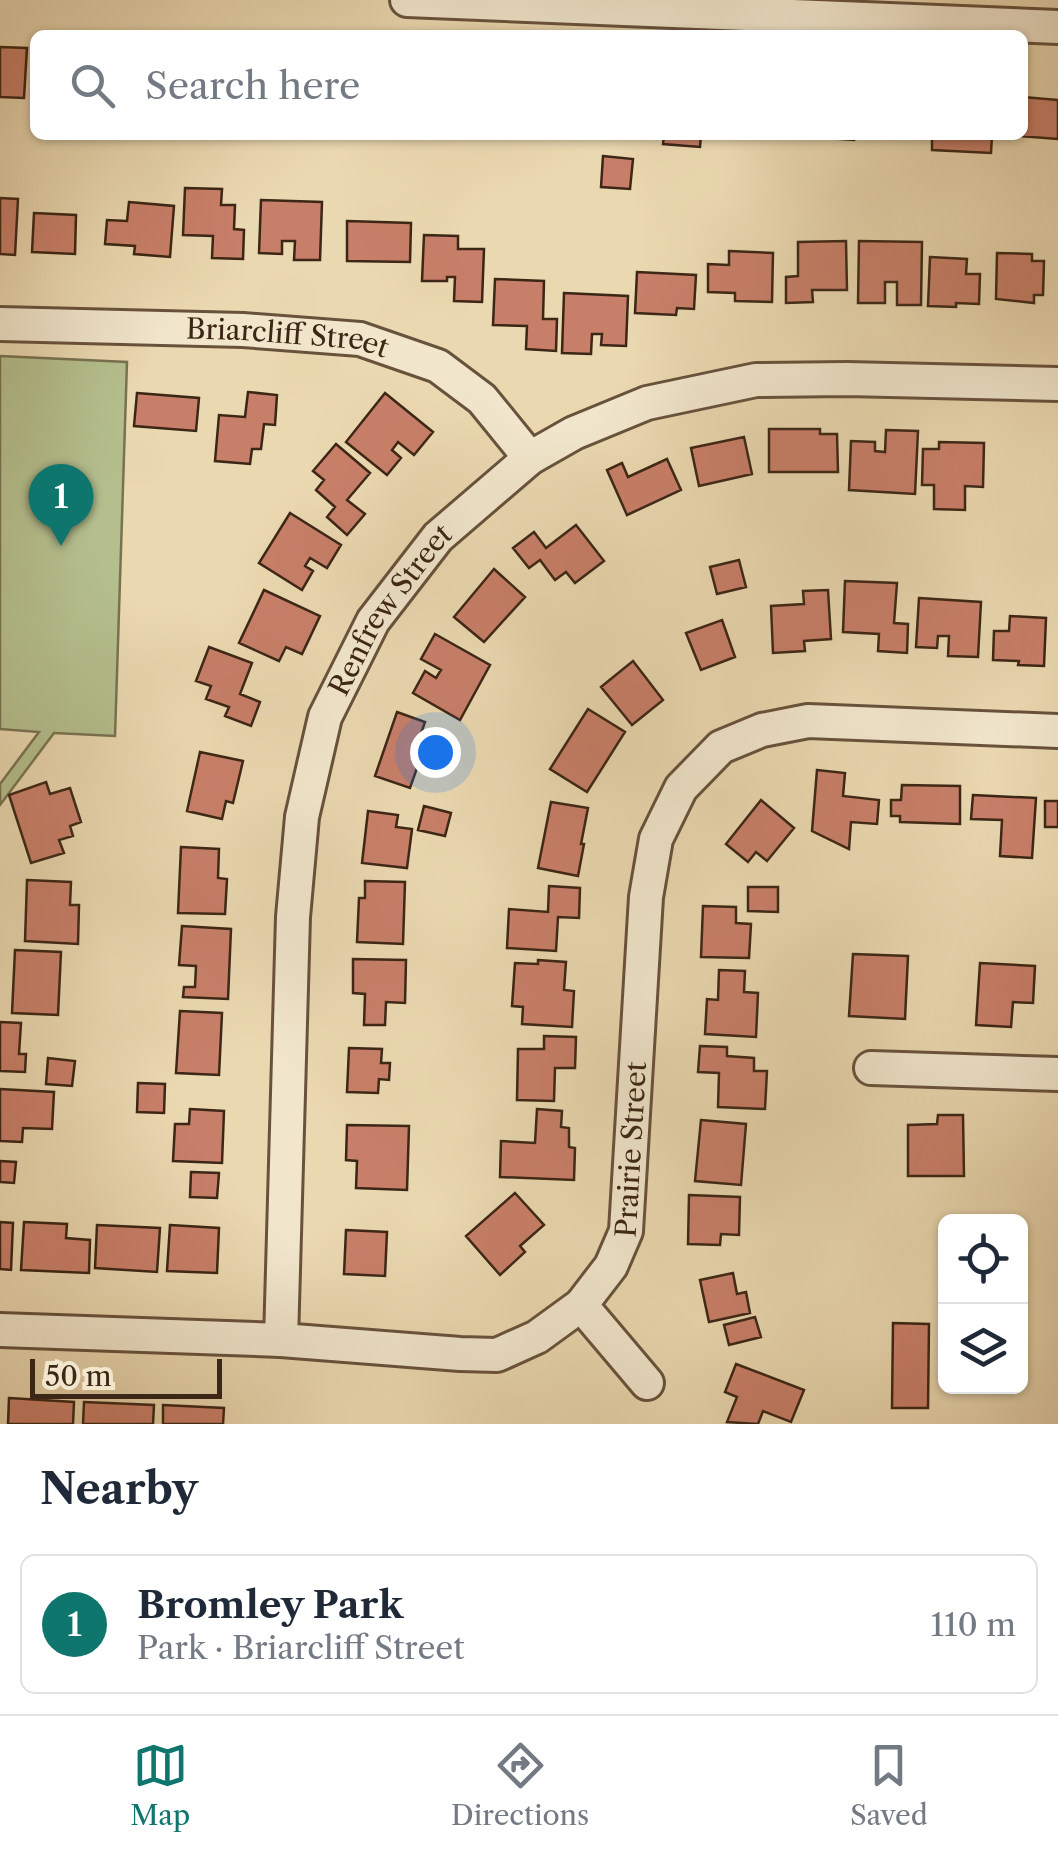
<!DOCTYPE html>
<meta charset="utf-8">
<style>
body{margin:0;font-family:"Libre Caslon Text",serif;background:#f6f6f7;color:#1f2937}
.controls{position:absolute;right:30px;bottom:30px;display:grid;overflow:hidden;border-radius:15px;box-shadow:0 2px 8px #0004}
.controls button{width:90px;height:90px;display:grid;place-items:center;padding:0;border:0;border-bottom:2px solid #e0e1e3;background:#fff;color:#1f2937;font:50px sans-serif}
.scale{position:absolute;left:30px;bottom:25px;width:192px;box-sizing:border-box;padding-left:10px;border:5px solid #3c2615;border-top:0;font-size:28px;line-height:35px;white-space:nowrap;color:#3c2615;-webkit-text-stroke:8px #f1e6cc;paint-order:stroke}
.you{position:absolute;left:435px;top:752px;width:35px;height:35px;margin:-25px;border:8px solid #fff;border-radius:50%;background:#1a73e8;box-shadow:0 0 0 15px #1a73e833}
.badge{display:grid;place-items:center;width:65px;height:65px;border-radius:50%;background:#0f766e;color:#fff;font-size:32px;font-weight:700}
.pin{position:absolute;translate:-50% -82px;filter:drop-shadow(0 2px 5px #0008)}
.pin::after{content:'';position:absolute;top:52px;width:35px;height:30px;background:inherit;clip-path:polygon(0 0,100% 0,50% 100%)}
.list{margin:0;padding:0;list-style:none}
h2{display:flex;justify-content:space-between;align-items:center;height:130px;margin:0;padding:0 40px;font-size:42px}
h2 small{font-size:32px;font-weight:400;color:#747a83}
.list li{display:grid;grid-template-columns:65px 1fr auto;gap:30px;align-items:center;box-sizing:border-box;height:140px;margin:0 20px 20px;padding:0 20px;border:2px solid #e0e1e3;border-radius:15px}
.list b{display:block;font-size:38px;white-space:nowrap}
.list p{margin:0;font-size:32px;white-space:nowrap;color:#747a83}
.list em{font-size:32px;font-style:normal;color:#747a83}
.icon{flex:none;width:55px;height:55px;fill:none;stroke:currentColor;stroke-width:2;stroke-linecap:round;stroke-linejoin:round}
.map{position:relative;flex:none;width:1058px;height:1424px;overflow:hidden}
.search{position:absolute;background:#fff;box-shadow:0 2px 8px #0004;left:30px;right:30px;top:30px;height:110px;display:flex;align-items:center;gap:25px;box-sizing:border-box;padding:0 35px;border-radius:15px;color:#747a83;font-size:38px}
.sheet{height:290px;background:#fff}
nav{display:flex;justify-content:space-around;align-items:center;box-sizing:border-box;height:140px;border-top:2px solid #e0e1e3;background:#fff;font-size:28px;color:#747a83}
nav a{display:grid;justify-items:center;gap:5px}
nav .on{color:#0f766e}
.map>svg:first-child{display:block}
.green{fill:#b4bf8d;stroke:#787251;stroke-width:2.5}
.building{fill:#c87f69;stroke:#3c2615;stroke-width:2.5}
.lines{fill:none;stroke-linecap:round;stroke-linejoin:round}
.minor-casing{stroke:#68523c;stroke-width:38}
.minor{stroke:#f1e6cc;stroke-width:32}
.labels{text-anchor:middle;stroke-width:8;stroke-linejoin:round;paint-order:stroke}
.street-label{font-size:28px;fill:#3c2615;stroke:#f1e6cc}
</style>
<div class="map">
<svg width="1058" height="1424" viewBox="0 0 1058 1424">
<rect width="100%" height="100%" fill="#ead8b0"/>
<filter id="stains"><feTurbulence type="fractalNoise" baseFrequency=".002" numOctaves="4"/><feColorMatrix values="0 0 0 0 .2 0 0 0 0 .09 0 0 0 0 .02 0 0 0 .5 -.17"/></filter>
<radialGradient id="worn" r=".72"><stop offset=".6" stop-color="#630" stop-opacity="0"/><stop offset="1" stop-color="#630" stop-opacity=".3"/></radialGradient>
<path class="green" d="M0,356L127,362L115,736L54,733L0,805V784L39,732L0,729Z"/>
<path class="building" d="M0,47L27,48L24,98L0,97Z
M1023,97L1058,100V139L1006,135H1023Z
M664,135H701L700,147L663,144Z
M812,135H854V140L812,137Z
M932,135H992L991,153L932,150Z
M603,156L633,159L630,189L601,187Z
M185,188L222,189L221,205H235L234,229L244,230L243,259L212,258L213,236L183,235Z
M0,198L18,199L15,255L0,254Z
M261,200L322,202L320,260H294L295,241H282V254L259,253Z
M129,202L174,206L170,257L134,254L135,246L105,244L107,220L127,221Z
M34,213L76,215L75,254L32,252Z
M347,221L411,223L410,262L347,261Z
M424,235L458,236V249H484L482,302L454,301L455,277H447V281H422Z
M846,241L847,290H812L813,302L786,303V277L798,276V242Z
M859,241L922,242L921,305H897V282H885V303H858Z
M729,251L773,253L772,302L735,301V293L708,292V264L729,265Z
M997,253L1032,254V261H1044L1043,295H1034V303L996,299Z
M930,257L967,259L966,274H980L979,304L956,303V307L928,306Z
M637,272L696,275L694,309L677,308L676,315L635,313Z
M495,279L544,281L543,319H557L556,351L526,349L527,326L493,325Z
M564,293L628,296L626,346L601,345L602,334H592L591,354L562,353Z
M248,392L277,395L275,425L264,424L261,449H252L250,464L215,461L219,415L245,417Z
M137,393L199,398L196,431L134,426Z
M385,393L433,432L414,455L398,442L392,450L401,458L387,475L346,442Z
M769,429H820V434H837L838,472H769Z
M886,430L918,431L915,494L849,490L851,441L875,442V451L885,452Z
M744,437L752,474L699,486L691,448Z
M939,442L984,443L983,487L965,486V510L934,509V485H922L923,449H939Z
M336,444L370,473L347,500L365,514L347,535L327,517L335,507L316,490L324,480L313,471Z
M667,459L681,490L627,515L607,470L622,463L628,477Z
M290,513L341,545L327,568L310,558L305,566L313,571L302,590L259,563Z
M576,525L604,561L575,583L566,572L555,580L540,560L529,568L513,548L534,532L546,548Z
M739,560L746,587L717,594L710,567Z
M494,569L525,597L484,642L454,617Z
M845,581L897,583L894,623L908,624L907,653L878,651L879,634L843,632Z
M264,590L320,616L302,654L286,647L279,661L239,643Z
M828,590L831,639L804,641L805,651L773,653L771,606L804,604L803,591Z
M919,598L981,602L978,657L948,656L949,636H938L937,648L916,647Z
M1010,616L1046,618L1044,666L1018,665L1019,661L993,660L994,631H1009Z
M722,620L735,657L701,670L686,633Z
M435,634L490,665L460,720L413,693L425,671L436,678L441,670L421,659Z
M209,647L252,663L240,694L260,702L251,726L225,716L229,707L206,699L211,686L196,681Z
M633,661L663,700L632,725L601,687Z
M588,709L625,732L587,792L550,769Z
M397,712L425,722L416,748L423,751L410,788L375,776Z
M200,752L243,761L233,803L226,801L222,819L187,811Z
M817,770L845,773L843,796L879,800L877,824L851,822L849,849L812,831Z
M46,782L50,794L70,788L81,822L70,826L73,836L59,840L64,853L31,863L9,795Z
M902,785L960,786V824L900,822V816H891V800H901Z
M973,795L1036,798L1032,858L1000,856L1002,820L971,819Z
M761,800L794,828L767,861L756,852L748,862L726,844Z
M1045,801H1058V827H1045Z
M551,802L588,808L581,844H584L578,876L538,868Z
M424,806L451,813L445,836L418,830Z
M368,811L398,815L396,827L412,829L407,868L362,863Z
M181,847L219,849L218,878L227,879L225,914L178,913Z
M27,880L71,882L70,905H79L78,944L25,941Z
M365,881L405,882L403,944L357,942L359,898H365Z
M549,886L580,888L579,918L558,917L556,951L507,948L509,909L548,912Z
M748,887H778V912L748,911Z
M703,906L736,907V923L751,924L749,958L701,957Z
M182,926L231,929L228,999L183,997L184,987H195L196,966L179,965Z
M15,950L61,952L58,1015L12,1013Z
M853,954L908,956L905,1019L849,1016Z
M353,959L406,960L405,1003L386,1002L385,1025H364L365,994L353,993Z
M538,960L566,962L564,990L574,991L572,1027L522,1024L523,1007L512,1006L515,963L538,964Z
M980,963L1035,966L1033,1003L1013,1002L1011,1027L976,1025Z
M719,970L745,971L744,992L758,993L756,1037L705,1034L707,999L718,1000Z
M180,1011L222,1013L219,1075L176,1073Z
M0,1022L21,1023L19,1054H26L25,1072L0,1071Z
M544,1036L576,1037L575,1068H555L554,1101L517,1100L518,1049H544Z
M700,1046L727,1047V1056L754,1058V1071H767L765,1109L718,1107L719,1073L698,1072Z
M349,1048L382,1049L381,1063H390L389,1080L379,1079L378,1093L347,1092Z
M48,1058L75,1061L72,1086L46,1084Z
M138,1083L165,1084L164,1113L137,1112Z
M0,1089L54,1092L52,1129L23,1128L22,1142L0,1141Z
M190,1109L224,1111L222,1163L173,1161L175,1124H189Z
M537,1109L562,1111L561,1127L569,1128V1147L575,1148L574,1180L500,1177L501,1141L535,1143Z
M938,1115H963L964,1176H908V1125L937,1124Z
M701,1120L746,1124L741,1185L695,1181Z
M347,1125L409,1126L407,1190L356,1188L357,1161L346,1160Z
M0,1161L16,1162L14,1183L0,1182Z
M191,1172L219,1173L217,1198L190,1197Z
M515,1193L544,1225L520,1246L525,1252L500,1275L466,1236Z
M689,1195L740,1197L739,1235L721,1234L720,1245L688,1244Z
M0,1222L13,1223L11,1270L0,1269Z
M24,1222L67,1224L66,1238L90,1240L89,1273L21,1270Z
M97,1225L160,1228L157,1272L95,1268Z
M170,1225L219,1228L217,1273L167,1271Z
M346,1230L387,1232L385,1276L344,1274Z
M733,1273L737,1294L746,1292L750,1313L709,1322L700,1280Z
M755,1317L761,1337L729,1345L724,1325Z
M893,1323L929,1324L928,1408H892Z
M736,1364L804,1390L791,1422L763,1411L758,1424L727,1422L737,1397L725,1392Z
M9,1398L74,1402L73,1424H8Z
M84,1402L154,1405L153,1424H83Z
M163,1405L224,1408L223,1424H163Z"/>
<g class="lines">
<g class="minor-casing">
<g id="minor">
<path d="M407,0L1058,27"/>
<path id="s1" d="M0,324L243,330L360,339L438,366L482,399L530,458"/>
<path d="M871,1068L1058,1074"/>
<path d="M581,1305L647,1383"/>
<path id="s2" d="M0,1330L281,1340L460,1354L497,1355L537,1337L581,1305L611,1266L626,1231L646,897L656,839L681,788L721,747L762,730L808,721L1058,731"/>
<path id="s3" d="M281,1340L293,917L302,817L325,717L373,621L438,537L530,458L574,433L647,403L756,380L847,379L1058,384"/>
</g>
</g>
<use href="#minor" class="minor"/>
</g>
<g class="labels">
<g class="street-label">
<text dy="10" stroke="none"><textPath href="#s1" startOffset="288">Briarcliff Street</textPath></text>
<text dy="10" stroke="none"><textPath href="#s3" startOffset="752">Renfrew Street</textPath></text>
<text dy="10" stroke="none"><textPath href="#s2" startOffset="765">Prairie Street</textPath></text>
</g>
</g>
<rect width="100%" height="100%" filter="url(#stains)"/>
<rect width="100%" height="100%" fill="url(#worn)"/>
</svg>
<div class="controls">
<button><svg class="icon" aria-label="locate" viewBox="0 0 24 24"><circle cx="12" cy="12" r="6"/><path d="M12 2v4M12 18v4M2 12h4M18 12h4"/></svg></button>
<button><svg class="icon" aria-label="layers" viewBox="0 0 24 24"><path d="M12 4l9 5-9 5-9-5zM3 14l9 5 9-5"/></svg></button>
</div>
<div class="scale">50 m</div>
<div class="you"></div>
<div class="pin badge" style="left:61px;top:546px">1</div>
<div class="search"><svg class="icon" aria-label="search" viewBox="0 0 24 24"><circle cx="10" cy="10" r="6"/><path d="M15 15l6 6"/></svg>Search here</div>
</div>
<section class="sheet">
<h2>Nearby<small></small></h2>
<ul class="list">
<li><span class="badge">1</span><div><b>Bromley Park</b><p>Park · Briarcliff Street</p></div><em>110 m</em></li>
</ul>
</section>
<nav>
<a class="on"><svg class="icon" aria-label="map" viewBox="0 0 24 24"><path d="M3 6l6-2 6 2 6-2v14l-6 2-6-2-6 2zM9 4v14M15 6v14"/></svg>Map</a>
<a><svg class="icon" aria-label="directions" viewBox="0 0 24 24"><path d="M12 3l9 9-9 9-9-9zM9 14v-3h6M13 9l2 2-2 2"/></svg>Directions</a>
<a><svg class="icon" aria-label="saved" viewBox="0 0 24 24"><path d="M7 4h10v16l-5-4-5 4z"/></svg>Saved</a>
</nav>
